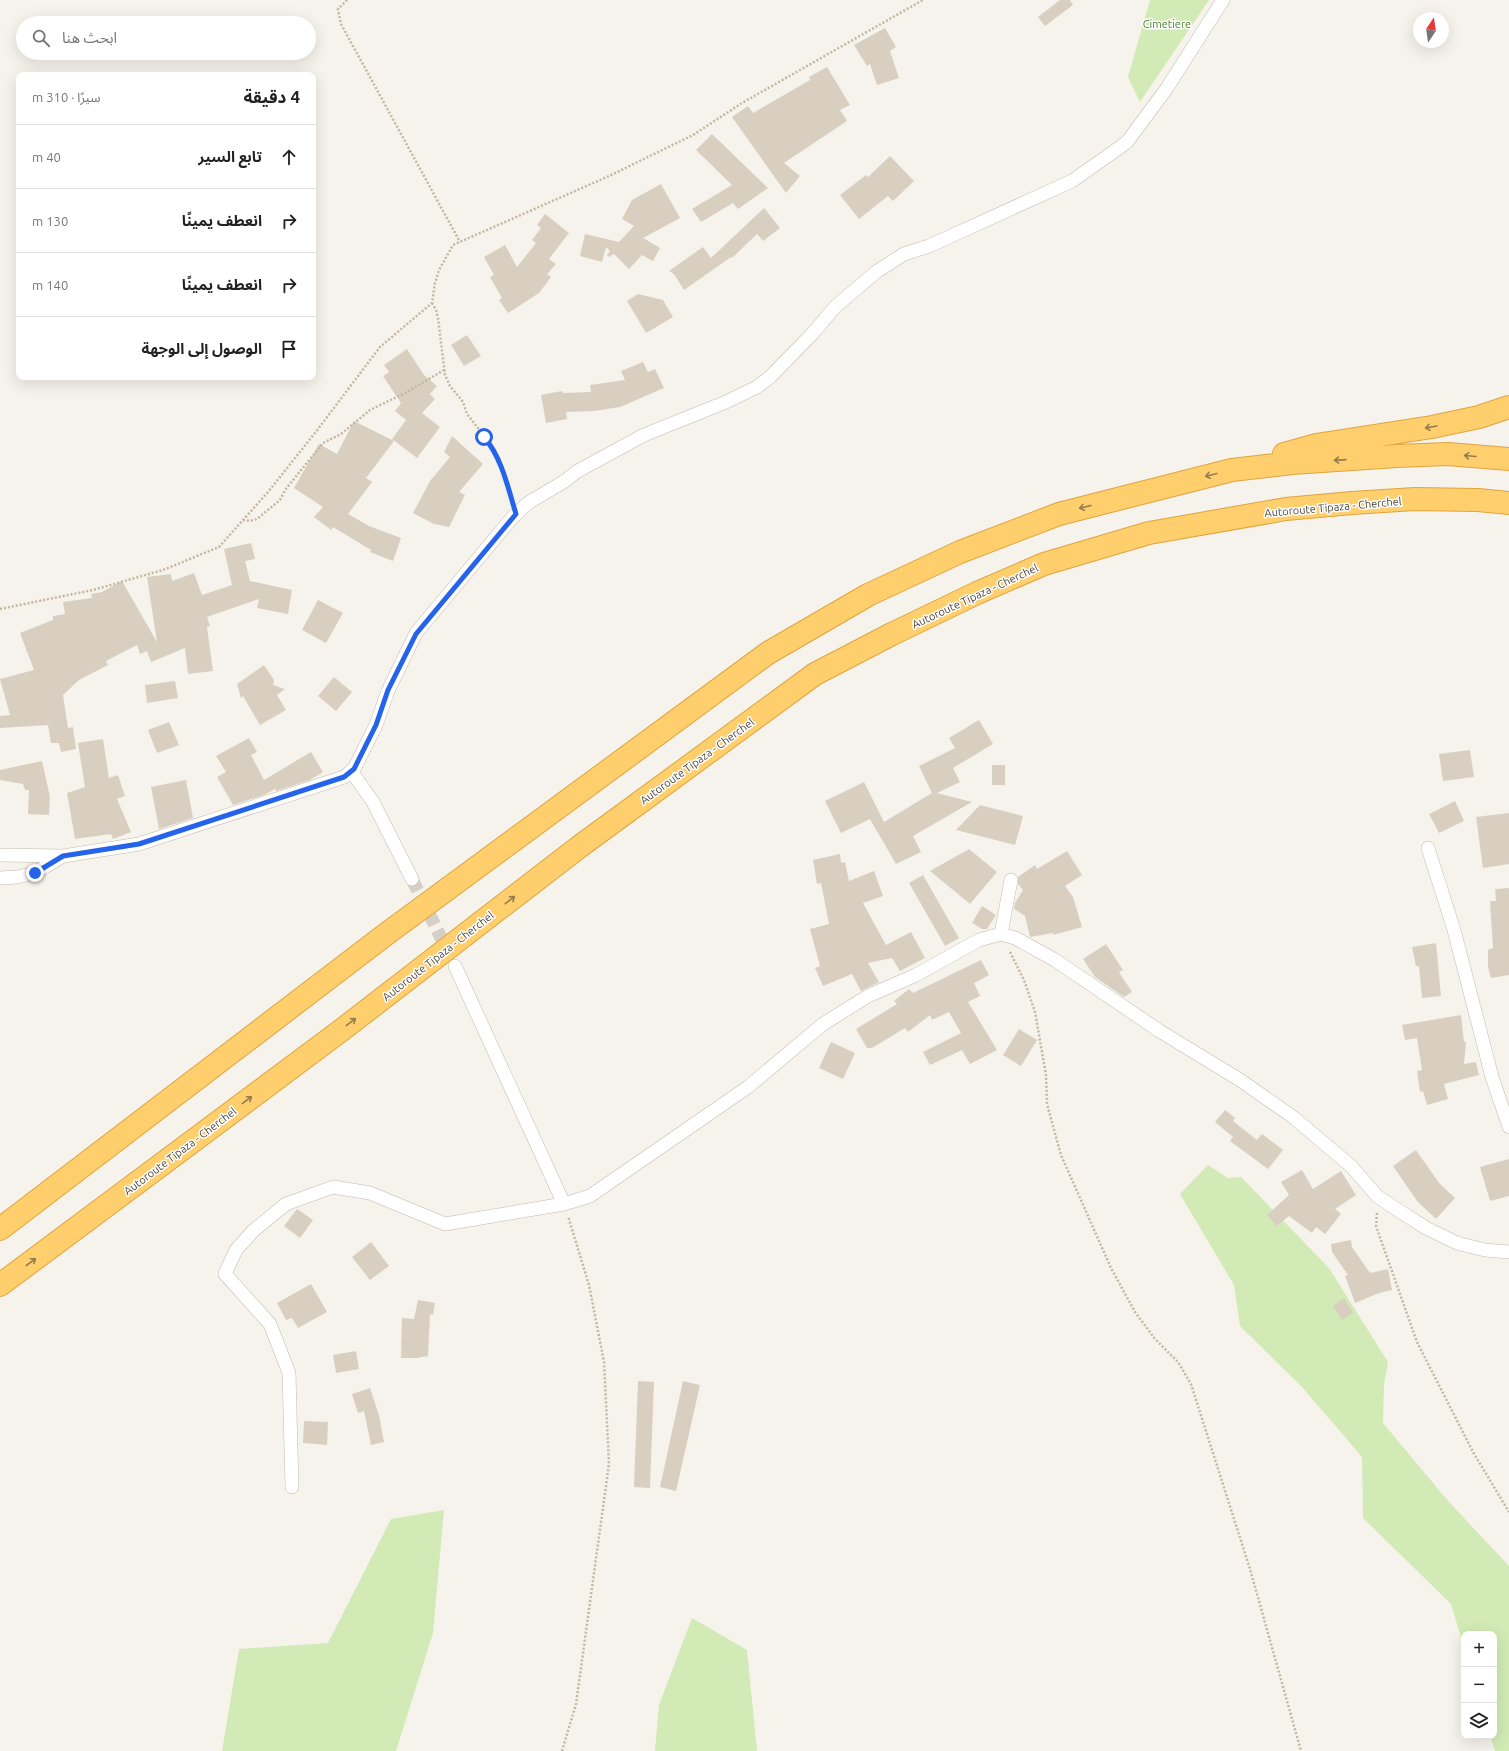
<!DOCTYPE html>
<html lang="ar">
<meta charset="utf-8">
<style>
body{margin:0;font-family:Ubuntu,"Noto Sans Arabic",sans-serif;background:#f6f6f6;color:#222;direction:rtl}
.controls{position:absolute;right:12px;bottom:12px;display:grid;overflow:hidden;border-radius:8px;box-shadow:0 4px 16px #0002}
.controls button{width:36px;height:36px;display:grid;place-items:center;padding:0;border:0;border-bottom:1px solid #e0e0e0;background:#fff;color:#222;font:20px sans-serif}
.compass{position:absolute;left:1413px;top:12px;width:36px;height:36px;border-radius:50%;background:#fff;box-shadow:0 4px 16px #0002;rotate:13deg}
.stop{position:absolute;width:12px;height:12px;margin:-9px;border:3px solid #2563eb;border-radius:50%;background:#fff}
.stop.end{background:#2563eb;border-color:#fff;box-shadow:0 1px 4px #0008}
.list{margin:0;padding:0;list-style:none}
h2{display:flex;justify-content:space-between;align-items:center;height:52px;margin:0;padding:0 16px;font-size:17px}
h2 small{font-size:13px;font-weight:400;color:#767676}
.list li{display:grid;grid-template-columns:26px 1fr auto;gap:12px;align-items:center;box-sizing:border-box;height:64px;padding:0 16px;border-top:1px solid #e0e0e0}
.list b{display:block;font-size:15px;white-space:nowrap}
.list em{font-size:13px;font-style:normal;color:#767676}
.icon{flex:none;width:22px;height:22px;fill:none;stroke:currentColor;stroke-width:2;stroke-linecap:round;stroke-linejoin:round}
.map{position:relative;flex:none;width:1509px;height:1751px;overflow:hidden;direction:ltr}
.search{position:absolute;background:#fff;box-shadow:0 4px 16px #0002;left:16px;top:16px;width:300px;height:44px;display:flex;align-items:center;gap:10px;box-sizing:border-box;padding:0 14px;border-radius:22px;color:#767676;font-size:15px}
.panel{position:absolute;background:#fff;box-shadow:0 4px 16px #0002;left:16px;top:72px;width:300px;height:308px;border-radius:8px;direction:rtl}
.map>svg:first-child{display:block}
.green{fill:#d2eab5}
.building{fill:#d8cfc1}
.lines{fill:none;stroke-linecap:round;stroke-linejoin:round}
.street-tunnel{stroke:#d4d0c8;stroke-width:13;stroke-dasharray:13 6;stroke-linecap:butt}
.street-casing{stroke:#c2bbae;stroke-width:14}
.highway-casing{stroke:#e0a43c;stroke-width:24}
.path{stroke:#c4b79f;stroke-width:2.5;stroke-dasharray:2 2;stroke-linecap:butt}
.street{stroke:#fff;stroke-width:13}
.highway{stroke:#ffcf6e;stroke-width:22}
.oneway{stroke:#937c4e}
.route{stroke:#2563eb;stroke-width:5}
.labels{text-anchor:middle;stroke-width:3;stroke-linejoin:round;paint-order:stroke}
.park-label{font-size:11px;fill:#4a7f2a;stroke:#fff}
.street-label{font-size:11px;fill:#4b4439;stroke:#fff}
</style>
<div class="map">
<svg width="1509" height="1751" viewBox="0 0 1509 1751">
<rect width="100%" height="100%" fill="#f6f3ec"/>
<path class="green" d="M1150,0H1209L1140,102L1128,77Z
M1208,1165L1228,1178L1241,1177L1329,1268L1388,1362L1384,1384L1383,1423L1449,1502L1509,1566V1751H1495L1490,1736H1494V1634H1464V1647L1451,1604L1363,1518L1362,1457L1303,1388L1240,1326L1234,1285L1180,1194Z
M444,1510L433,1633L396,1751H222L239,1649L328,1643L391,1519Z
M692,1618L747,1650L757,1751H655L659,1705Z"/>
<path class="building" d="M1060,0H1070L1073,5L1045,26L1038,17Z
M885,28L896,47L890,51L899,78L877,85L870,64L867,66L854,45Z
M827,67L850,105L840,110L847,121L784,163L800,176L786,193L732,117L748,106L753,113L810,80L809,77Z
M712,134L768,188L738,209L733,203L701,222L692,209L732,185L696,150Z
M890,156L914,181L893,201L888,196L859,219L840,195L866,175L868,177Z
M661,184L680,218L643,238L660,248L653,261L642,255L629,269L614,254L609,257L607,255L610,251L606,247L602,262L580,256L585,234L619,242L634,226L622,219L632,200Z
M764,208L780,228L763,241L757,234L732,258L731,257L684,290L674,274L669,271L703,247L711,258Z
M545,214L569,233L549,259L556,264L547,274L551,277L539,293L508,313L499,300L502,298L490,277L494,275L484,257L505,245L517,267L536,243L532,240L541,228L537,225Z
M638,294L663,300L673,317L646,333L627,301Z
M467,335L481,356L464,366L451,345Z
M407,349L424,375L437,386L430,394L435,399L422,413L440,427L417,458L392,439L406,420L395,411L401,403L383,376L389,372L384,365Z
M643,362L648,372L655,369L664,388L620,407L594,411L566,412L567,419L546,423L541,395L562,391L563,393L591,392L590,385L625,380L621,371Z
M354,421L394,441L366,478L372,482L348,514L369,526L401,538L393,561L370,552L371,550L333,527L331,530L314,517L323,507L294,488L319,444L337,454Z
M452,436L483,464L459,492L465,495L449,527L434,524L413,513L430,481L450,457L444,452Z
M251,543L255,559L245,561L250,581L292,590L288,614L257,608L259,599L207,617L210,626L207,627L213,671L188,674L185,648L151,662L147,651L140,654L137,645L106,661L108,665L79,680L63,695L68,728L73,727L76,749L61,752L59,743H51L48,725L0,728V716L10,715L0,679L34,670L20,633L53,620V616L65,614L63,602L92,598L91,594L102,592L122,581L157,642L147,577L171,574L172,581L194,573L202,595L232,585L224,549Z
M318,600L343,613L326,643L302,630Z
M264,665L274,680L273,685L285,689L277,695L286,710L260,725L243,696L241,698L237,684Z
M334,677L352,692L336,711L318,696Z
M175,681L178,698L147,703L145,685Z
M979,720L993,744L953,768L960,782L937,793L972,802L913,836L921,852L896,864L870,819L841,833L825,801L864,782L884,822L932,793L919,766L955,748L949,738Z
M169,722L179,745L157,753L148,730Z
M249,738L257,752L251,755L264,780L311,752L323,772L310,780L276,791L275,789L264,795L233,805L217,777L226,772L216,756Z
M103,739L109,778L118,775L125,796L117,799L131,832L113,839L111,834L75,839L67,793L85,787L78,743Z
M1470,750L1474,777L1443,781L1439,754Z
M42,761L50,797L49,815L28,814L29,790H25L23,784L0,780V770Z
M992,765H1005V785H992Z
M186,780L193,818L159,829L151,787Z
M1455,801L1464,821L1439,833L1429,814Z
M980,805L1023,816L1015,845L956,830Z
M1509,813V864L1483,868L1476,817Z
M969,849L997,872L970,904L930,871Z
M1067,851L1082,875L1065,886L1073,897L1082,927L1053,935V933L1030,937L1025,916L1014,909L1015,903L1023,890L1018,884V877L1035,865L1037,869Z
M840,854L841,863L845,862L849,881L874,871L883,896L863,903L886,945L911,932L925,958L900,971L892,958L868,963L879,982L861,991L852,974L823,986L815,968L820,966L810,929L829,924L821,883L817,884L813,860Z
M923,875L959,938L945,946L909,883Z
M1509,888V975L1491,978L1488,967V950L1493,948L1490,901H1496L1495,889Z
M982,906L996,915L987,929H982L972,923Z
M1436,943L1441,996L1422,998L1419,966H1416L1412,947Z
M1106,944L1123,970L1119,972L1132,992L1124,997L1095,977L1083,959Z
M981,960L989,975L974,983L980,996L968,1002L997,1050L970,1064L962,1050L930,1065L923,1052L961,1033L949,1012L932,1020L930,1015L908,1032L905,1028L872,1048H867L856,1029L897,1004L894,1001L909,989L913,993Z
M1461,1015L1464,1042H1466L1464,1064L1476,1062L1479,1075L1444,1084L1448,1099L1427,1105L1423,1091L1420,1092L1417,1071L1422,1070L1417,1038L1405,1040L1402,1025Z
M1019,1029L1037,1040L1021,1066L1003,1055Z
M831,1042L855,1053L843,1079L819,1068Z
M1225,1110L1235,1118L1233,1121L1257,1140L1262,1134L1283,1150L1268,1169L1230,1141L1233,1137L1215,1122Z
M1416,1150L1439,1183L1455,1198L1436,1219L1417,1201L1393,1166Z
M1509,1159V1196L1490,1201L1480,1167Z
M1302,1170L1313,1189L1341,1171L1356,1195L1335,1209L1341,1214L1325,1234L1316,1227L1312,1233L1289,1216L1277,1226L1267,1215L1289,1195L1281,1182Z
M297,1209L313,1220L300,1238L284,1226Z
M1351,1240L1352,1247L1370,1273L1388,1269L1392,1290L1379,1293L1355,1303L1345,1276L1348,1275L1332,1252L1331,1244Z
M371,1242L389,1266L370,1280L352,1257Z
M311,1284L327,1312L298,1328L292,1318L286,1320L277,1303Z
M1344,1298L1353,1313L1342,1320L1333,1306Z
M418,1300L435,1303L433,1315L430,1314L428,1356L417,1358H401L402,1318L414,1319Z
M356,1351L359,1369L336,1373L333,1355Z
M638,1381L654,1382L650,1488L634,1487Z
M683,1381L700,1385L676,1491L660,1487Z
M370,1388L379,1415L384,1442L371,1445L364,1411L358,1413L352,1394Z
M304,1421L328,1422L327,1445L303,1443Z"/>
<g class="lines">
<path class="street-tunnel" d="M412,879L455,966"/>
<g class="street-casing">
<path id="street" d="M351,771L373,802L412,879
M1428,848L1454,930L1492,1077L1509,1127
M0,855L63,856L139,844L344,777L354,769L376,725L388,691L416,633L512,518L528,503L565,481L576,472L644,435L726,402L757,387L770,377L813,333L835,307L876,272L904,254L929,246L1072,181L1109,155L1127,142L1167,88L1223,0
M0,878L17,877L35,873L63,856
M1001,934L1011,880
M455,966L564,1204
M292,1487L289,1373L270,1324L225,1274L236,1250L253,1231L286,1204L333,1187L370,1193L445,1224L564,1204L590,1196L748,1087L823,1024L868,996L916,975L979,940L1001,934L1015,938L1055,960L1158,1030L1240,1080L1293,1117L1313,1134L1351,1166L1377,1196L1401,1212L1426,1228L1457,1243L1485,1250L1509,1252"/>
</g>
<g class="highway-casing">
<path id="highway" d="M1284,454L1316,445L1432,427L1479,417L1509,407
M0,1229L385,935L768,653L868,595L960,552L1059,514L1232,470L1292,463L1397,456L1448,454L1509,459
M0,1285L343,1029L579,847L815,674L892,634L977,593L1044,564L1149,533L1286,509L1352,503L1415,499L1478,500L1509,503"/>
</g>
<path class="path" d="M347,0L338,9L341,24L460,242
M432,303L436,310L438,318L445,375L450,386L463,402L467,414L492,446L500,462L512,500
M243,520L250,521L257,519L280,500L285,490L323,443L341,434L370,410L407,392L444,370
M0,609L93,590L163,570L219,547L268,492L315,433L380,347L432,303L435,283L439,270L453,245L609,176L693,135L742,103L923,0
M1010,952L1024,980L1035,1012L1046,1075L1047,1104L1061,1155L1111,1268L1135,1312L1155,1339L1178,1362L1191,1384L1250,1569L1301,1751
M1377,1213L1376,1226L1417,1342L1473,1452L1509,1512
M562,1751L576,1704L609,1464L604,1362L589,1285L568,1216"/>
<use href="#street" class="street"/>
<use href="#highway" class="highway"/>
</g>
<defs><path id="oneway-shaft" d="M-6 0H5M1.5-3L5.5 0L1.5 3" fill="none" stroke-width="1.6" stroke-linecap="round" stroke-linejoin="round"/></defs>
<g class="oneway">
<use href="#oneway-shaft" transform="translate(1431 427) rotate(170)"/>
<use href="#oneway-shaft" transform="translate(1470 456) rotate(-175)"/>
<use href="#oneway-shaft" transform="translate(1340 460) rotate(176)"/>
<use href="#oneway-shaft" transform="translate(1211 475) rotate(166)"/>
<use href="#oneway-shaft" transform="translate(1085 507) rotate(166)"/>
<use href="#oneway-shaft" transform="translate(510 900) rotate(-38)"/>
<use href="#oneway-shaft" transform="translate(351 1022) rotate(-38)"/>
<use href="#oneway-shaft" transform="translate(247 1100) rotate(-37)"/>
<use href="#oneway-shaft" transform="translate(31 1262) rotate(-37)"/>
</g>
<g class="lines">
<path class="route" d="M35,873L63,856L139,844L344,777L354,769L376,725L388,690L416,634L516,514C508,488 502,458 484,437"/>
</g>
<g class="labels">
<g class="park-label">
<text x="1167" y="28">Cimetiere</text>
</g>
<g class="street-label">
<text transform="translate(1333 507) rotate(-5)" y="4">Autoroute Tipaza - Cherchel</text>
<text transform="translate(975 596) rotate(-25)" y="4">Autoroute Tipaza - Cherchel</text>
<text transform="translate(697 761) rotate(-36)" y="4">Autoroute Tipaza - Cherchel</text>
<text transform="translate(438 956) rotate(-38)" y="4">Autoroute Tipaza - Cherchel</text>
<text transform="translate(180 1151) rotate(-37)" y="4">Autoroute Tipaza - Cherchel</text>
</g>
</g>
</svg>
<div class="controls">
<button>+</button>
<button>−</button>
<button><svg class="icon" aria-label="layers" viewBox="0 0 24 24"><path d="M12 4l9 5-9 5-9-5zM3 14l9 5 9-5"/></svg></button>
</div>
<svg class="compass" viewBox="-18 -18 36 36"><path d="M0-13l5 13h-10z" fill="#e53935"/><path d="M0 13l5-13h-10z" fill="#767676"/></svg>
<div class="stop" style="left:484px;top:437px"></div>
<div class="stop end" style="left:35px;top:873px"></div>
<div class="search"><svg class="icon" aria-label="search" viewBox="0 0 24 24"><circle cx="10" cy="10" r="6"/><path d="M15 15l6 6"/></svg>ابحث هنا</div>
<section class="panel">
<h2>4 دقيقة<small>سيرًا · 310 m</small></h2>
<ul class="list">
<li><svg class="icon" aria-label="ahead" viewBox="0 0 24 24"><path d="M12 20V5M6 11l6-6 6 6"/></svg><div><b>تابع السير</b></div><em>40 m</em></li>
<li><svg class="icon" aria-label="right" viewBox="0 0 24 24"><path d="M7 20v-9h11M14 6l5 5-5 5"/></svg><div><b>انعطف يمينًا</b></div><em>130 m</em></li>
<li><svg class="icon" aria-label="right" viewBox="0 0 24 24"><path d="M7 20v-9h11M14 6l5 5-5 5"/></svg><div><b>انعطف يمينًا</b></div><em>140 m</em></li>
<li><svg class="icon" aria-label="arrive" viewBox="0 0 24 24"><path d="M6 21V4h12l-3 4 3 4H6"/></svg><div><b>الوصول إلى الوجهة</b></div></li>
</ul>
</section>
</div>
